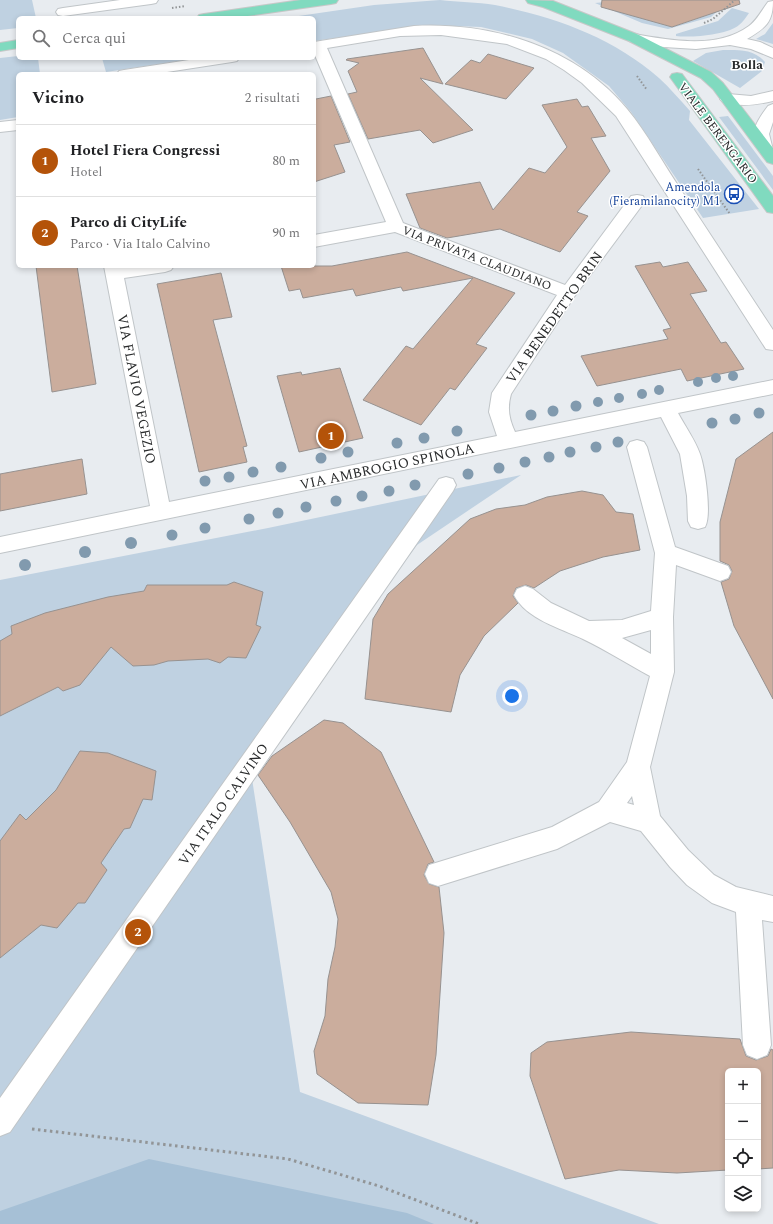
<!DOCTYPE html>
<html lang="it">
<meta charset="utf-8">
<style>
body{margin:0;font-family:Spectral,serif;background:#f2f2f2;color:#202124}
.controls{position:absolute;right:12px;bottom:12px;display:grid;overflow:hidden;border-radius:6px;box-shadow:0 2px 6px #0003}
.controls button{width:36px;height:36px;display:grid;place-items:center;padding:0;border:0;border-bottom:1px solid #e0e0e0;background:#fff;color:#202124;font:20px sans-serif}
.you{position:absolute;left:512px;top:696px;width:14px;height:14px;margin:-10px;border:3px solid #fff;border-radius:50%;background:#1a73e8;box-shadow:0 0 0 6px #1a73e833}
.badge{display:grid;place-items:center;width:26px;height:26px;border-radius:50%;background:#b45309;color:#fff;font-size:13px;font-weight:700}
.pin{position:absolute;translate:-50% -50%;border:2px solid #fff;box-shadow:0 1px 4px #0006}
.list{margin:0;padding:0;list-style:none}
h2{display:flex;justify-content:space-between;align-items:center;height:52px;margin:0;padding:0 16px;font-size:17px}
h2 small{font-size:13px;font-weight:400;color:#757577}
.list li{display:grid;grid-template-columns:26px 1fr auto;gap:12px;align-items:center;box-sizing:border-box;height:72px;padding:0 16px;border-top:1px solid #e0e0e0}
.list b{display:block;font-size:15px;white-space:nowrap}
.list p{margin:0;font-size:13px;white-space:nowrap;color:#757577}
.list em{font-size:13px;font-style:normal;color:#757577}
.icon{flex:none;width:22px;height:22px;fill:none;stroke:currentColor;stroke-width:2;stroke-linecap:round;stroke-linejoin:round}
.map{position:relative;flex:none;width:773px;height:1224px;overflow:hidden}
.search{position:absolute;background:#fff;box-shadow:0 2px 6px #0003;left:16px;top:16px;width:300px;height:44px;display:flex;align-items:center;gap:10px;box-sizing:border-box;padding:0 14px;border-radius:6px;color:#757577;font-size:15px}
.panel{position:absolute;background:#fff;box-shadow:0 2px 6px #0003;left:16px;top:72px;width:300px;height:196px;border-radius:6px}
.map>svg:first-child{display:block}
.green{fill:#bfd1e1}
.forest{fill:#a6c0d6}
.building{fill:#cbad9d;stroke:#979290}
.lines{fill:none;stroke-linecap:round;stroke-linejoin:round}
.minor-casing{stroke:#c0c5c8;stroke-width:2}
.major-casing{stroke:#c7c8c8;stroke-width:2}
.path-far1{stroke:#929597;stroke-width:2;stroke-dasharray:1.5 2;stroke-linecap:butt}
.path{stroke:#929597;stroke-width:3;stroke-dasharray:2.5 3.5;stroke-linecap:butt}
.minor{fill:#fff;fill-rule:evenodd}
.major{fill:#80dabf;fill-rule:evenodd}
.tree{fill:#819aae}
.labels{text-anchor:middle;stroke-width:3;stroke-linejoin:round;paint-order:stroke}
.far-street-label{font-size:12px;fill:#292b2c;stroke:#fff}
.far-transit-label{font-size:12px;fill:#164399;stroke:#fff;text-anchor:end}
.far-neighbourhood-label{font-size:13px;font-weight:bold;fill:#292b2c;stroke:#fff}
.street-label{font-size:14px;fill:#292b2c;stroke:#fff}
</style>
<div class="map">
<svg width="773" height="1224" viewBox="0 0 773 1224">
<rect width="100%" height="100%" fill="#e8ecf0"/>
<path class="green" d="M0,0H32L36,18H18V28L0,30Z
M440,0C458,2 477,2 495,5C555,17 612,37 659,78C670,88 680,100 690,111L689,120L759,209L703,218L631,112L609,86L563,53L532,39L481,27L429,25L314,41V18H285L374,5Z
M626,0L630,15L672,27L708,15L703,0L724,5L711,17L668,29L642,23L595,3Z
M732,8L749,13C746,17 743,22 739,25C728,35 690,38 676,36V34L718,21Z
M773,23V44L756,39L765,34Z
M723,50C739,50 754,49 765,62L762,71L740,88L693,61L706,53Z
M18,56V58H38L40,74H18V117L0,120V58Z
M102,58H199L106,72Z
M728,116L773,176V190L719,117Z
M521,475L417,545L251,772L300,1092L659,1224H0V580L268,528Z"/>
<path class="forest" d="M149,1159L407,1213L434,1224H0V1211Z"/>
<path class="building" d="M602,0H739L740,4L672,27L601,7Z
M423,48L443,84L420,78L473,130L433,143L420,130L368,139L348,94L357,92L348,71L359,63L346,60L347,59Z
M488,54L534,68L506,99L445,84L471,60L480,63Z
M331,96L350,142L334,145L345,172L314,182V97L316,99Z
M577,99L582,107L588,106L606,136L591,138L610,171L577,212L588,216L560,252L500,229L447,238L420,228L406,194L480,182L493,210L529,168L545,173L567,147L542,105Z
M407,252L515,293L476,344L487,348L455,390L450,388L421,425L363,400L406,346L413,349L473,278L403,291L401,287L356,296L353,289L303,298L300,289L289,291L281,266H332Z
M660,262L663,267L688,262L707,291L690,294L721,343L726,342L744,369L687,381L681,369L597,386L581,356L668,339L663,330L671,328L635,266Z
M36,266H77L96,384L52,392Z
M221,273L232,317L213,320L247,446L243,447L247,462L199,472L157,284Z
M340,368L363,438L299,452L277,376L301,372L302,375Z
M773,432V699L734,626L721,582L729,579L732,571L729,565L720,561V522L736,459Z
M82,459L87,494L0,511V474Z
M582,491L603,495L616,512L633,514L640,550L603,557L560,571L534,588L526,585L516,588L513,596L518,603L484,636L460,675L451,712L365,699L373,619L388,594L470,519L496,509L525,505L547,497Z
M234,582L263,592L256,625L261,627L246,658L228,657L220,663L208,659L168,661L154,665L133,666L111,647L80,685L63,691L58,687L0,716V641L12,634L11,626L45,613L108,597L144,591L147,585H227Z
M324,720L343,723L381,752L434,862L428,864L424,875L429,884L439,887L444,933L436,1055L428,1105L358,1103L317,1074L314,1051L325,1016L328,979L335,947L338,919L331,892L290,822L258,775L272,756Z
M80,751L108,753L156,771L152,800L143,799L130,828L124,829L101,863L107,870L85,903H78L57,928L41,925L0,958V841L20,814L26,820L56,790Z
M631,1032L740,1039L746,1056L756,1060L768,1056L771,1049L773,1050V1168L758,1169V1071H728V1170L677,1173L619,1170L565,1179L530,1076L531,1053L547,1042Z"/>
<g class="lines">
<g class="minor-casing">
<path id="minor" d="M120,0H158L156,3L151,4L63,16L58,15L56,12L58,9L63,8Z
M773,1C773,23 765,28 747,39L760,42L773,48V58L751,49L730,45L696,49L664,47L634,42L629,41L627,38L629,35L634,34C670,40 716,50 749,26C757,20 762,10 768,2Z
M414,26C493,22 575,47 627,109C647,133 664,165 681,190C712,237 742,283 773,330V350L766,349L616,116L582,83L564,70L546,59L507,44L441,35L400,36L327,48L403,223L565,285L631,196L637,195L643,196L645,200L643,204L574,297L511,394C507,408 509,419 515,432L773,380V394L678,413C685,426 695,440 700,454C705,468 712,515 705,527L698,529L691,527L688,521L687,496L680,454L661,417L0,553V537L150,506L104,266H174L171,270L165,272L124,278L169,502L497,436L489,412L492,393L557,295L395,232L314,247V235L386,222L314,53V42Z
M202,58H239L237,61L232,62L154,74H117L119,71L124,70Z
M773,91V101C756,105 740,107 723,102L720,99L723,96L728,94L751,96Z
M773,104V122L769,134L773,150L766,154L760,152C748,134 756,122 768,106Z
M18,120V130L0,132V122Z
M637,440L644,442L647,447L675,547L728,566L731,572L728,578L720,581L676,565L673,617L674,672L650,767L660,816L688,850L714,875L736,887L773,896V922L762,920L771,1045L767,1055L757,1059L747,1055L743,1045L736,912L712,903L687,885L670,867L641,831L610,822L557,849L438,886L429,883L425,874L429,865L552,827L599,802L627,762L650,676C628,664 606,650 583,639C560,628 526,619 514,595L517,589L525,586L533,589L551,603L589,621L622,620L651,611L655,553L627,447L630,442ZM651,630V654L622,638ZM632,796L634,805L627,803Z
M446,477L453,479L456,485L453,491L10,1132L0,1136V1098L439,479Z"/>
</g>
<g class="major-casing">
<path id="major" d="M301,0H338L336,3L331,4L234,18H197L199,15L204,14Z
M526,0L553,1L639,35L711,72L723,83L773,148V164L767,162L713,89L701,78L629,41L543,7L528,3Z
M18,40V48L0,51V43Z
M677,73L682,74L773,196V213L767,212L670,77L672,74Z"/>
</g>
<path class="path-far1" d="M172,8L185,6
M704,23L713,19L735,0
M637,76L647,90
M698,169L730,214"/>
<path class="path" d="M32,1129L288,1159L379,1186L479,1224"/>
<use href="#minor" class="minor"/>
<use href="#major" class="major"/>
</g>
<g class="tree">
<circle cx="733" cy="376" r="5"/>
<circle cx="716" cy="378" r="5"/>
<circle cx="698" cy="382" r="5"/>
<circle cx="659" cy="390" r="5"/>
<circle cx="642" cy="394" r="5"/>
<circle cx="619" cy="398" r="5"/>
<circle cx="598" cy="402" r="5"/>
<circle cx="576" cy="406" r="5.5"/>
<circle cx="553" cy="411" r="5.5"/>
<circle cx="759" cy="413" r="5.5"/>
<circle cx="531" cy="415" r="5.5"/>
<circle cx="735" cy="419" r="5.5"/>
<circle cx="712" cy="423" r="5.5"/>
<circle cx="457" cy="431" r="5.5"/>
<circle cx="424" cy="438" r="5.5"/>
<circle cx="618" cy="442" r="5.5"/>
<circle cx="397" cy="443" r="5.5"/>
<circle cx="596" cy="447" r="5.5"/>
<circle cx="348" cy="452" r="5.5"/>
<circle cx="570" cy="452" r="5.5"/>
<circle cx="549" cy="457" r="5.5"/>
<circle cx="321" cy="458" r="5.5"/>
<circle cx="525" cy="462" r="5.5"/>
<circle cx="281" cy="467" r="5.5"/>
<circle cx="499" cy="468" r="5.5"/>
<circle cx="253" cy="472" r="5.5"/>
<circle cx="468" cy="474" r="5.5"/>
<circle cx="229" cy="477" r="5.5"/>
<circle cx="205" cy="481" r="5.5"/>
<circle cx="415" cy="485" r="5.5"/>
<circle cx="389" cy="491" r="5.5"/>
<circle cx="362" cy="496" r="5.5"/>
<circle cx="336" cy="501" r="5.5"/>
<circle cx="306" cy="507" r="5.5"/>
<circle cx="278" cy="513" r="5.5"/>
<circle cx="249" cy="519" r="5.5"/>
<circle cx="205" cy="528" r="5.5"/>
<circle cx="172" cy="535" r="5.5"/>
<circle cx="131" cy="543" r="6"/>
<circle cx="85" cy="552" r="6"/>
<circle cx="25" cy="565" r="6"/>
</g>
<defs>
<g id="bus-ring" transform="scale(1)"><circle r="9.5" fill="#fff" stroke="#1a4fb4" stroke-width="1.5"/><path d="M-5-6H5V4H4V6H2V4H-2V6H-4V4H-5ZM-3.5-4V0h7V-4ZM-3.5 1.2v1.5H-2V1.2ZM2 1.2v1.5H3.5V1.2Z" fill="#1a4fb4"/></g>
</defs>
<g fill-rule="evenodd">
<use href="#bus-ring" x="734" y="194"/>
</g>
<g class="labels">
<g class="far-street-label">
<text transform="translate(718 133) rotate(53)" y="4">VIALE BERENGARIO</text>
<text transform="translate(477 258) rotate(21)" y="4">VIA PRIVATA CLAUDIANO</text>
</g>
<g class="far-transit-label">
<text x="720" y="191">Amendola<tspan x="720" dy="14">(Fieramilanocity) M1</tspan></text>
</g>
<g class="far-neighbourhood-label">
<text x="747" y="69">Bolla</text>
</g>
<g class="street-label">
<text transform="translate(554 317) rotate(-55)" y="5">VIA BENEDETTO BRIN</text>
<text transform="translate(137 389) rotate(79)" y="5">VIA FLAVIO VEGEZIO</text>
<text transform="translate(387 466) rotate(-12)" y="5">VIA AMBROGIO SPINOLA</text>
<text transform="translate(223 804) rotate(-55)" y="5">VIA ITALO CALVINO</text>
</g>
</g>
</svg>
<div class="controls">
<button>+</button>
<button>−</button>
<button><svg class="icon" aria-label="locate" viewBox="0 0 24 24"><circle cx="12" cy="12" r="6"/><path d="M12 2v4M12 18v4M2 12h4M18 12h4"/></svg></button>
<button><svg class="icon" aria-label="layers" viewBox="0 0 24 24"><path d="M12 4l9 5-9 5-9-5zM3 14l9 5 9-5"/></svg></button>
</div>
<div class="you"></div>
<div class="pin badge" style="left:331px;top:436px">1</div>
<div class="pin badge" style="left:138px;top:932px">2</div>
<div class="search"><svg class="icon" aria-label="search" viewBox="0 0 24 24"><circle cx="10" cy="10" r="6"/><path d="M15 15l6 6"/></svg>Cerca qui</div>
<section class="panel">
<h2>Vicino<small>2 risultati</small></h2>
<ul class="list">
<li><span class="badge">1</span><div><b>Hotel Fiera Congressi</b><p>Hotel</p></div><em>80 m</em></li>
<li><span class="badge">2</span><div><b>Parco di CityLife</b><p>Parco · Via Italo Calvino</p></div><em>90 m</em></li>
</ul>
</section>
</div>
